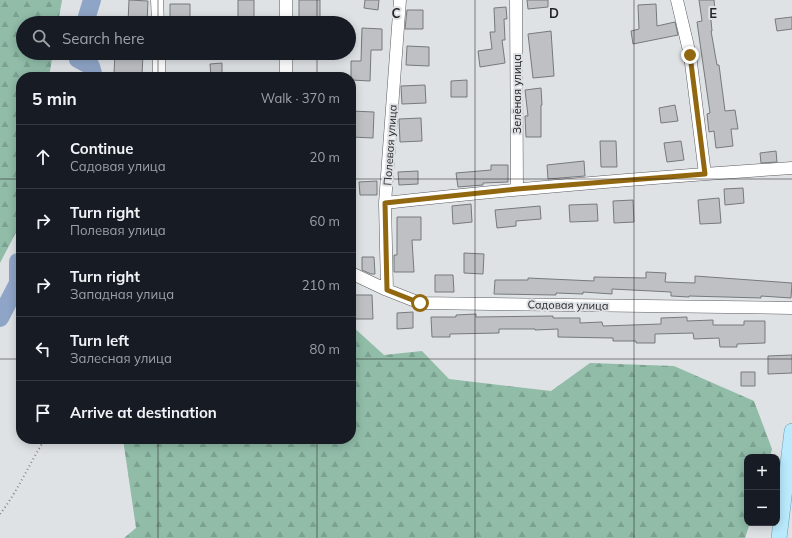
<!DOCTYPE html>
<meta charset="utf-8">
<style>
body{margin:0;font-family:Mulish,sans-serif;background:#20242c;color:#f1f3f6}
.controls{position:absolute;right:12px;bottom:12px;display:grid;overflow:hidden;border-radius:8px;box-shadow:0 2px 10px #0003}
.controls button{width:36px;height:36px;display:grid;place-items:center;padding:0;border:0;border-bottom:1px solid #363941;background:#171b24;color:#f1f3f6;font:20px sans-serif}
.stop{position:absolute;width:12px;height:12px;margin:-9px;border:3px solid #916710;border-radius:50%;background:#fff}
.stop.end{background:#916710;border-color:#fff;box-shadow:0 1px 4px #0008}
.list{margin:0;padding:0;list-style:none}
h2{display:flex;justify-content:space-between;align-items:center;height:52px;margin:0;padding:0 16px;font-size:17px}
h2 small{font-size:13px;font-weight:400;color:#9ea1a6}
.list li{display:grid;grid-template-columns:26px 1fr auto;gap:12px;align-items:center;box-sizing:border-box;height:64px;padding:0 16px;border-top:1px solid #363941}
.list b{display:block;font-size:15px;white-space:nowrap}
.list p{margin:0;font-size:13px;white-space:nowrap;color:#9ea1a6}
.list em{font-size:13px;font-style:normal;color:#9ea1a6}
.icon{flex:none;width:22px;height:22px;fill:none;stroke:currentColor;stroke-width:2;stroke-linecap:round;stroke-linejoin:round}
.map{position:relative;flex:none;width:792px;height:538px;overflow:hidden}
.search{position:absolute;background:#171b24;box-shadow:0 2px 10px #0003;left:16px;top:16px;width:340px;height:44px;display:flex;align-items:center;gap:10px;box-sizing:border-box;padding:0 14px;border-radius:22px;color:#9ea1a6;font-size:15px}
.panel{position:absolute;background:#171b24;box-shadow:0 2px 10px #0003;left:16px;top:72px;width:340px;height:372px;border-radius:16px}
.map>svg:first-child{display:block}
.forest{fill:url(#forest-firs)}
.lines{fill:none;stroke-linecap:round;stroke-linejoin:round}
.river{stroke:#8fa5c7;stroke-width:18}
.building{fill:#bec0c3;stroke:#777a7d}
.minor-casing{stroke:#5a5c5f;stroke-width:13}
.major-casing{stroke:#689cb1;stroke-width:16}
.path{stroke:#808284;stroke-width:2;stroke-dasharray:1 3;stroke-linecap:butt}
.minor{stroke:#fff;stroke-width:12}
.major{stroke:#baeafd;stroke-width:15}
.route{stroke:#916710;stroke-width:5}
.grid{fill:none;stroke:#242527;stroke-width:1;stroke-opacity:0.55}
.labels{text-anchor:middle;stroke-width:4;stroke-linejoin:round;paint-order:stroke}
.street-label{font-size:11px;fill:#242527;stroke:#dfe2e5}
.grid-label{font-size:13px;text-anchor:middle;font-weight:bold;fill:#242527;stroke:#dfe2e5;stroke-width:4;stroke-linejoin:round;paint-order:stroke}
</style>
<div class="map">
<svg width="792" height="538" viewBox="0 0 792 538">
<defs>
<pattern id="forest-firs" width="22" height="20" patternUnits="userSpaceOnUse"><rect width="22" height="20" fill="#90bca8"/><path d="M5 1l3.5 6h-7zM16 11l3.5 6h-7z" fill="#7ca191"/></pattern>
</defs>
<rect width="100%" height="100%" fill="#dfe2e5"/>
<path class="forest" d="M0,0H62L58,23H23V53H53L49,77H21V223L0,263Z
M351,325L384,355L422,351L449,379L551,391L590,363L674,366L754,401L772,449L770,457H747V523H750L745,538H124L136,528L123,439H351Z"/>
<g class="lines">
<path class="river" d="M85,23L92,0
M79,53L78,59L91,66L94,77
M0,318L18,283V262L21,261"/>
</g>
<path class="building" d="M129,0L148,1L147,23H128Z
M238,0H254V19L238,20Z
M299,0H320V23H299Z
M365,0H379L378,10L364,8Z
M527,0H548V7L528,9Z
M699,0H714L715,10H710L712,31H711L717,65H719L725,111L735,110L738,129H731L733,146L716,148L714,131L709,132L707,114L710,113L697,22L702,21Z
M170,4H190V23H170Z
M656,4L657,26L675,22L678,35L633,44L631,31L639,29L638,5Z
M506,7L507,19H504L505,40H502L505,63L480,67L478,51L492,49L490,32H495L494,8Z
M407,10H423V29H405Z
M792,17V29L777,31L775,19Z
M362,28L382,29V50H371L370,81L351,80V61H361Z
M551,31L554,76L533,78L528,34Z
M407,46L429,47V66L406,65Z
M115,53H143L142,75L114,73Z
M222,63V77H211L210,64Z
M467,80V97H451V81Z
M425,85L426,103L402,104L401,86Z
M541,88L542,105H541V137H526L525,116H528L525,90Z
M675,105L678,121L661,123L659,108Z
M351,111L374,112L373,138L351,137Z
M421,118L422,141L400,142L399,119Z
M600,141H616L617,167H601Z
M681,141L684,160L667,162L664,143Z
M776,151L777,162L761,163L760,153Z
M584,161L585,176L548,179L547,165Z
M491,165H508V182L483,183V185L458,187L456,173L491,170Z
M418,171V184L399,185L398,172Z
M377,181V195H360L359,182Z
M743,188L744,203L725,205L724,189Z
M719,198L721,223L700,224L698,200Z
M633,200L634,222L614,223L613,201Z
M471,204L472,222L453,224L452,206Z
M597,204L598,221L570,222L569,205Z
M540,206L541,219L516,221V226L497,228L495,210Z
M397,217H421V240H412L414,272H394V255H397Z
M464,253L484,254L483,274L464,273Z
M362,257H374L375,274H371L362,270Z
M646,272L666,273L665,282L695,283V276L792,283L791,298L761,296V298L689,296V297L671,296V292L612,289V294L583,292V294L556,293V295L494,294L495,280H528V278L594,281V277L646,278Z
M435,275H453L454,292H435Z
M353,295H372L373,319H354Z
M413,312V328L397,329V313Z
M476,314V317L553,316V318H580V323L602,322L603,326L661,324V318L687,317V321L713,320V325H744V321H765V343L737,344V347H720L719,338L694,339L693,333L655,334V343H636V341H613V338L558,337V329L535,330V329H499V333L450,334V337H432L431,317H456V315Z
M792,355V373L768,374V356Z
M741,372H755V386H741Z"/>
<g class="lines">
<g class="minor-casing">
<path id="minor" d="M157,0L158,23
M286,0V23
M516,0L517,189
M677,0L690,55L705,174
M159,53V77
M286,53V77
M385,203C521,188 656,177 792,168
M351,273L387,290L420,303L792,308
M387,290L385,203L400,0"/>
</g>
<g class="major-casing">
<path id="major" d="M779,538L792,431"/>
</g>
<path class="path" d="M0,514C18,491 29,464 45,439"/>
<use href="#minor" class="minor"/>
<use href="#major" class="major"/>
</g>
<g class="lines">
<path class="route" d="M420,303L387,290L385,203L517,189L705,174L690,55"/>
</g>
<path class="grid" d="M158,0V23M317,0V23M475,0V538M634,0V538M158,53V77M317,53V77M0,179H21M351,179H792M0,359H21M351,359H792M158,439V538M317,439V538"/>
<g class="labels">
<g class="street-label">
<text transform="translate(517 94) rotate(-90)" y="4">Зелёная улица</text>
<text transform="translate(390 145) rotate(-86)" y="4">Полевая улица</text>
<text transform="translate(568 305) rotate(1)" y="4">Садовая улица</text>
</g>
</g>
<g class="grid-label">
<text x="396" y="18">C</text>
<text x="554" y="18">D</text>
<text x="713" y="18">E</text>
</g>
</svg>
<div class="controls">
<button>+</button>
<button>−</button>
</div>
<div class="stop" style="left:420px;top:303px"></div>
<div class="stop end" style="left:690px;top:55px"></div>
<div class="search"><svg class="icon" aria-label="search" viewBox="0 0 24 24"><circle cx="10" cy="10" r="6"/><path d="M15 15l6 6"/></svg>Search here</div>
<section class="panel">
<h2>5 min<small>Walk · 370 m</small></h2>
<ul class="list">
<li><svg class="icon" aria-label="ahead" viewBox="0 0 24 24"><path d="M12 20V5M6 11l6-6 6 6"/></svg><div><b>Continue</b><p>Садовая улица</p></div><em>20 m</em></li>
<li><svg class="icon" aria-label="right" viewBox="0 0 24 24"><path d="M7 20v-9h11M14 6l5 5-5 5"/></svg><div><b>Turn right</b><p>Полевая улица</p></div><em>60 m</em></li>
<li><svg class="icon" aria-label="right" viewBox="0 0 24 24"><path d="M7 20v-9h11M14 6l5 5-5 5"/></svg><div><b>Turn right</b><p>Западная улица</p></div><em>210 m</em></li>
<li><svg class="icon" aria-label="left" viewBox="0 0 24 24"><path d="M17 20v-9H6M10 6l-5 5 5 5"/></svg><div><b>Turn left</b><p>Залесная улица</p></div><em>80 m</em></li>
<li><svg class="icon" aria-label="arrive" viewBox="0 0 24 24"><path d="M6 21V4h12l-3 4 3 4H6"/></svg><div><b>Arrive at destination</b></div></li>
</ul>
</section>
</div>
